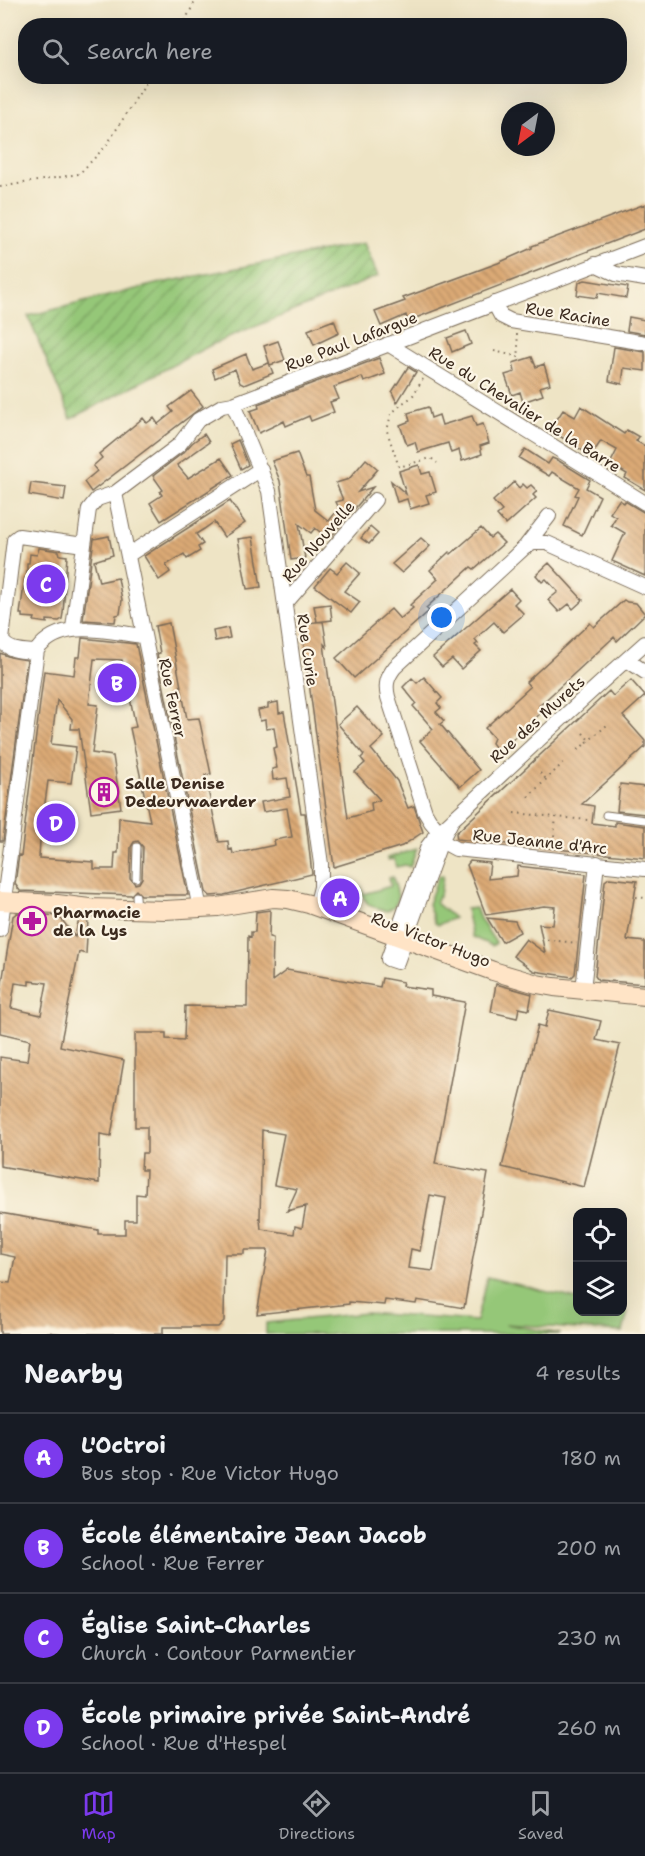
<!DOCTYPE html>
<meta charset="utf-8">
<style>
body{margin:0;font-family:"Shantell Sans",sans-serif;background:#242831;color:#f1f3f6}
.controls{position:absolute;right:18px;bottom:18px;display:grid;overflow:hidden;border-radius:12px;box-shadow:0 6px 24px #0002}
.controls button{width:54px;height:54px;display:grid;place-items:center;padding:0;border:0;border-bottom:2px solid #363941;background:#171b24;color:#f1f3f6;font:30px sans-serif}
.compass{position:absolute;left:501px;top:102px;width:54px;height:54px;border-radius:50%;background:#171b24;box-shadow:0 6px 24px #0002;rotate:212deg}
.you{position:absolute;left:442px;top:618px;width:21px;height:21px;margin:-15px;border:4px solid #fff;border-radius:50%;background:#1a73e8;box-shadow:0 0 0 9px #1a73e833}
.badge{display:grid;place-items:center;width:39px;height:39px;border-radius:50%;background:#7c3aed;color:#fff;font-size:20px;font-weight:700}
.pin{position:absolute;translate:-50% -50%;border:3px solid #fff;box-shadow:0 2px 6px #0006}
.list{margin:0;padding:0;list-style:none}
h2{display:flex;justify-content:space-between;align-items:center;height:78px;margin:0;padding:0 24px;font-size:26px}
h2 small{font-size:20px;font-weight:400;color:#9ea1a6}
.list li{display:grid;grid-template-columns:39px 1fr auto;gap:18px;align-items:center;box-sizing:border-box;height:90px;padding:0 24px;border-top:2px solid #363941}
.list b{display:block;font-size:22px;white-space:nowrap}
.list p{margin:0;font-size:20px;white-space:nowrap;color:#9ea1a6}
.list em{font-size:20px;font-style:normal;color:#9ea1a6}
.icon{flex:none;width:33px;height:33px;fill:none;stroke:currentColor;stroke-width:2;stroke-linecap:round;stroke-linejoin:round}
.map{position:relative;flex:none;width:645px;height:1334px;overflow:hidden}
.search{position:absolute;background:#171b24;box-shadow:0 6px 24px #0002;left:18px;right:18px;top:18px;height:66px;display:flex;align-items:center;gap:15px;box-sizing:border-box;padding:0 21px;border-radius:24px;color:#9ea1a6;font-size:22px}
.sheet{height:438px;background:#171b24}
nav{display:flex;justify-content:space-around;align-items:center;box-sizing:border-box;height:84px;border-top:2px solid #363941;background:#171b24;font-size:16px;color:#9ea1a6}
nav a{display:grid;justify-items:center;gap:3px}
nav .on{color:#7c3aed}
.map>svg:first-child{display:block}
.grass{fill:#95c778;stroke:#68784b;stroke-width:1.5}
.garden{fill:url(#garden-furrows);stroke:#68784b;stroke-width:1.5}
.building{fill:url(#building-back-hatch);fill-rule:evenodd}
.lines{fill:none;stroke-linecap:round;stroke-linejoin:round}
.lane-casing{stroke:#7a6b58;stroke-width:9}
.street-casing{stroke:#7a6b58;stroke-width:16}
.secondary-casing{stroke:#7a6b58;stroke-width:20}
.path{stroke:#7a6b58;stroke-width:2;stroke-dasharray:1.5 4.5;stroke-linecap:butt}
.lane{stroke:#fff;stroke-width:7}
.street{stroke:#fff;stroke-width:14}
.secondary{stroke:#ffe4c6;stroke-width:18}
.labels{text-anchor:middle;stroke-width:4.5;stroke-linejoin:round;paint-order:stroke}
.street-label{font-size:16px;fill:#3b2a1e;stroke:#fcf5e5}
.poi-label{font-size:16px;font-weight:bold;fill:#3b2a1e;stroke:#fcf5e5;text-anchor:start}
</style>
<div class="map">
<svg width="645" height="1334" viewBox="0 0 645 1334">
<defs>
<pattern id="garden-furrows" width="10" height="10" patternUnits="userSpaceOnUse" patternTransform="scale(1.5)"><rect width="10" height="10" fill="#95c778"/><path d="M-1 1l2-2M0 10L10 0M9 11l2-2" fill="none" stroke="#7ba262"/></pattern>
<pattern id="building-back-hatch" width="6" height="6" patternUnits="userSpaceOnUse" patternTransform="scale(1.5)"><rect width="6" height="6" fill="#dcaa76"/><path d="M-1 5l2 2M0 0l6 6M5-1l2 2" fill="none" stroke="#b48b60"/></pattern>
</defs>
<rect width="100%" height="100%" fill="#fcf5e5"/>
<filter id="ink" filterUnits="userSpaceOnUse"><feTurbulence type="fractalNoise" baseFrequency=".0167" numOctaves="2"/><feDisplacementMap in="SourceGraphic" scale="12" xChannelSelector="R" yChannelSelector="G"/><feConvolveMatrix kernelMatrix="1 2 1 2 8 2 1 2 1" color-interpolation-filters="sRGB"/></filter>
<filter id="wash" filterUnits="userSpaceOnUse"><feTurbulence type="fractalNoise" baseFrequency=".008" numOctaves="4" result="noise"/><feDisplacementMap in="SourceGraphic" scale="24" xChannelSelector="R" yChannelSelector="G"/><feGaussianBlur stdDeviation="1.35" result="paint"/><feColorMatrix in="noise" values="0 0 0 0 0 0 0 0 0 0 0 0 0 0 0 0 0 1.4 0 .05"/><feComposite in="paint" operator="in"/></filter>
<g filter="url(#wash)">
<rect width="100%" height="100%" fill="#eee4c5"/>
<path class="grass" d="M417,849L410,867L405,865L396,867L394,859L388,860L387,858Z
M439,875L443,876L440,895L435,902L454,918L438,925L435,923L428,904Z
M393,877C397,894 404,901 387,911L369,905L356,888L361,887L364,894L391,886L389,878Z
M476,908L480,919L496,943L492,946L472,937L466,909Z
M487,1277L577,1299L578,1312H628L623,1332L505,1324L561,1334H266V1323L366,1313L476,1321Z"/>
<path class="garden" d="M364,243L378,276L211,345L71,419L28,316L156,284Z"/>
<g id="blocks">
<path class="building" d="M645,204V229L408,321L406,315L381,326L375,312L405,301L403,298L498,263L532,248V246Z
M585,280L628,287L626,298L598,293L597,298L577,295L579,282Z
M629,317L645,320V334L627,331Z
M334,320L339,333L314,345L308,330Z
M466,331L471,344L452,352L447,338Z
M278,341L285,360L270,365L264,346Z
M614,347L645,352V371L624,368L622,384L609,381Z
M246,354L252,369L269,363L273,373L244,385L240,383L235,369L215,378L212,369Z
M532,357L536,367L544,364L550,384L540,387L543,395L523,402L520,392L512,395L505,375L515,372L513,363Z
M379,358L385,374L364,382L362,377L334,387L339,399L330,402L334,412L311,421L309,416L286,426L284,421L259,433L250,411L259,408L258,404Z
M408,367L416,372L397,403L392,392Z
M191,391L203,406L91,492L84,482L97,471L93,466L102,458L99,454L143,418L147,423L154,418L158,424L173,412L169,407Z
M581,406L624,434L627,430L639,437L636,441L645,446V490L625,478L627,474L610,464L617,450L601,441L591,456L550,430L563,410L575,417Z
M428,407L431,418L439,415L442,425L472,416L476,426L483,424L489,443L480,446L482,454L462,461L459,450L451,453L448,443L418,452L415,442L407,445L400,425L410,421L408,413Z
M204,434L209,442L177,465L188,478L221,458L233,475L161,521L150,503L162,495L160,492L163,490L153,476L184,452L192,443Z
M238,440L248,465L241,469L230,444Z
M525,449L548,464L552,458L559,461L590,480L586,488L600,496L582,535L564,526L578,496L575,495L579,488L552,472L549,476L519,458Z
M297,453L306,477H309L315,510L329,521L339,508L336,502L343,500L336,483L349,479L366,459L378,469L358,492L373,487L329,539L315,528L311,533L299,524L305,558L291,560L280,481L272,461Z
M419,465L422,474L430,472L436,492L426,495L429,503L410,509L407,499L397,502L391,481L406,494L399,471Z
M514,482L519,488L523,484L527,488L531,485L537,491L533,495L536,498L506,525L497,515L502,511L493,501Z
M31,483L66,487L64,501L29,495Z
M619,500L624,503L625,501L645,513V576L612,561L625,533L611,525L616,517L610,513Z
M230,501L245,523L224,537L214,522L204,529L196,534L203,544L198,547L200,551L187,559L184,554L166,565L170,572L159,580L144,556Z
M370,527L378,534L369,544L361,538Z
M481,528L490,538L495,534L504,543L474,569L471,567L449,587L426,608L429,611L354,678L336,658L391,609L400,619L413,608L410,605L438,579L430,570L449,552L451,554Z
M109,536L113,555L94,561L99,582L118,578L122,600L120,614L116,615L115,622L83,620L94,539Z
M253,537L261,587L247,589L238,539Z
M421,538L430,546L402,573L392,564Z
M39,548L59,551L60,555L67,556L63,613L62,619L59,621L47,620V623L34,621L35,618L22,617V614H20L25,578L27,579V563H29L30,554L37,555Z
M347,562L360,573L344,591L360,602L351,613L315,586L330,568L337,573Z
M549,563L583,600L573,609L569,604L559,612L548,600L558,592L546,579L542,582L536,575Z
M510,589L519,599L514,604L524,614L503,632L494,622L475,639L478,643L475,645L481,651L461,669L452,659L442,667L433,657Z
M624,600L627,602L636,603L645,614L617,641L614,637L539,706L543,711L499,752L492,743L494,738L485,728L530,687L526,682L564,647L590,623L594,627Z
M330,604L332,620L317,622L314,606Z
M323,621L327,647L324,644L348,818L372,811L371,803L380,800L355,772L365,763L361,758L364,755L338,724L357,707L384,737L371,749L397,781L408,808L414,806L423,832L402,846L334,867L301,624Z
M169,623L187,719L199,718L211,774L205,775L219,842L228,841L229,850L232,849L233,854L275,845L274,840L292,837L287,808L263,812L261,802L290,797L287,778L273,780L272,769L277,768L273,748L277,747L274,728L266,729L265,720L260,721L258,710L268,708V704L278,702L279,713L284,712L301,813H305L312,874L224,895L210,896L206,892L157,654L160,653L155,626Z
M228,628L230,638L215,641L213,631Z
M82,638L136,644L188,895H141L136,890L131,895L20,891L15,884L19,855L21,856L44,671L74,675L76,657H80ZM94,659L122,660L136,727L130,728L150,821L119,817L118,853H115L114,869H94V862L39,858L40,840L58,842L60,824L46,822L47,810H44L48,781L71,783L76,747L51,744L57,700L72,719L71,729H79L91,812L121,808L113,756L92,753L98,705L89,704ZM138,841L143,847L142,878L139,883L135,884L130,878L131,847L134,842Z
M0,653L10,657L27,660L3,841H0Z
M424,677L442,698L437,703L441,708L436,712L444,721L440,724L479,770L460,787L420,741L433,729L413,706L416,703L403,687L412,678L417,683Z
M631,680L645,696L623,716L645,741V747L582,804L594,806L592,823L615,826V822L645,826V858L457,839L456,833L609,691L613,696Z
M620,784L645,787V814L617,811Z
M470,861L490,863L488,879L517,876L518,866L586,874L575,974L572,977L534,971L513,956L526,939L545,953L539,924L553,925L555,907L544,906L486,915L467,865Z
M609,878L637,881L627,940L645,942V984L598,980L595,976L605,881Z
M270,910L269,937L273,938L272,981L287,970L380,987L382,978L403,982L402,986L431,990V996L465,1002L435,1164L488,1173L464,1308L417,1300L416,1304L385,1300L384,1305L349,1302V1304L257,1314L268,1250H244V1254H225L224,1321L218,1327H163V1334H64L48,1332V1334H0V1282L10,1283L15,1257L0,1254V1213L98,1230V1234H125V1220H136V1194L145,1195L146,1170H141L142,1153H147V1127H135V1033H166V1039L184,1040L185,1006L247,1007L248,936L251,937V932H255L256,912ZM262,1130L284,1134L274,1185L297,1189L287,1211L306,1206L302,1228L295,1226L294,1234L261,1229L260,1219L258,1218H260ZM430,1195L446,1198L433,1271L408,1268L411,1249L420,1251Z
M17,913L59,916L75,937L79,918L88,919L86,954L79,952L60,1046L124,1060L111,1136L100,1134L99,1183L0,1166V1057L27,1061L30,1040L0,1033V995L13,916ZM29,981L47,983L41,1015L11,1008L15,983L29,985Z
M487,918L515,921L520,932L502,942Z
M496,984L532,994L529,1010L519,1008L517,1018L491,1012Z
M549,1010L601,1021L596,1040L620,1045L584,1187L502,1167L538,1025L545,1027Z"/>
</g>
</g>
<g filter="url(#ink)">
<use href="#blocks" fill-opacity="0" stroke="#7a6b58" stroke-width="1.5"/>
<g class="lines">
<g class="lane-casing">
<path id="lane" d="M606,815L645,820
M136,878L137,847
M136,896L137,909"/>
</g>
<g class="street-casing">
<path id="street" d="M595,264L616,274L645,279
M494,303L501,316L511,321L645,343
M388,344L645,503
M233,404L269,491L321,864V887L316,907
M115,493L200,909
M84,545L89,509L97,499L115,493L179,445L198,420L222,406L233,404L645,246
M526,547L533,543H547L645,587
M128,555L261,469
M285,604L375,500
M36,652C24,651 8,652 2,640L14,540L19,536L84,545L73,628
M627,660L645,672
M452,820L441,841L397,962L388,959L428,846L439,832C508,769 575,705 645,643
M443,836L431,822L425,812L388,697C385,685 387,677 395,667L525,547L549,516
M434,837L456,849L645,869
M0,930L37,650C62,617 108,632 143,636
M583,990L597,863"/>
</g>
<g class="secondary-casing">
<path id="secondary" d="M0,901L57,904L89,908L165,910L218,907L273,898L288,899L309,904L493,971L537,984L554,987L645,996"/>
</g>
<path class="path" d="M182,26L196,0
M0,187L79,174L106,146L150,76
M494,351L519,357L517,334
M423,379L412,397L403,403L391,414L387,431L399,467L431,458L437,463
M583,733L589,740
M578,750L607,725
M540,773L546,779
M528,797L563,763
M514,813L588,820
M554,836L556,817
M636,897L645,898
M541,939L577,943"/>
<use href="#lane" class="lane"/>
<use href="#street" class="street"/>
<use href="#secondary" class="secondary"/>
</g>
</g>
<defs>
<g id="building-ring" transform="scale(1.5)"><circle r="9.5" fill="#fcf5e5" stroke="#b5179e" stroke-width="1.5"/><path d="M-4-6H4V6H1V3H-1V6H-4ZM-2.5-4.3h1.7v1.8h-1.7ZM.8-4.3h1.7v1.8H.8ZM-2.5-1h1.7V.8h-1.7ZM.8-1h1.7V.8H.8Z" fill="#b5179e"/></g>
<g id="pharmacy-ring" transform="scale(1.5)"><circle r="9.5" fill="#fcf5e5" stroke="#b5179e" stroke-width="1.5"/><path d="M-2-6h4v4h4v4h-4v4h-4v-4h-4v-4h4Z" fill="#b5179e"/></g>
</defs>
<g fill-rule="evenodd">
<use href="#building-ring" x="104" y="792"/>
<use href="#pharmacy-ring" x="32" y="921"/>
</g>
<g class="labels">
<g class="street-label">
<text transform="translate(568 314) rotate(9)" y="6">Rue Racine</text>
<text transform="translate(351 341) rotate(-21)" y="6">Rue Paul Lafargue</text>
<text transform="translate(525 409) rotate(32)" y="6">Rue du Chevalier de la Barre</text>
<text transform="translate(318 541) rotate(-49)" y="6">Rue Nouvelle</text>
<text transform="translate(308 650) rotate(82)" y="6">Rue Curie</text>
<text transform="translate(173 698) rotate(78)" y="6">Rue Ferrer</text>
<text transform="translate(537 719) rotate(-42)" y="6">Rue des Murets</text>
<text transform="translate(540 841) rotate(6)" y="6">Rue Jeanne d'Arc</text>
<text transform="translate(431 939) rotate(21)" y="6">Rue Victor Hugo</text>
</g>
<g class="poi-label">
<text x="125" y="789">Salle Denise<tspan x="125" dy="18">Dedeurwaerder</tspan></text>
<text x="53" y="918">Pharmacie<tspan x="53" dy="18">de la Lys</tspan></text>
</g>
</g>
</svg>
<div class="controls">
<button><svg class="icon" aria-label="locate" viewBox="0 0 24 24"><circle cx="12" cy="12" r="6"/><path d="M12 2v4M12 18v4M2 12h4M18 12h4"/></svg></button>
<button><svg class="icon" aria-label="layers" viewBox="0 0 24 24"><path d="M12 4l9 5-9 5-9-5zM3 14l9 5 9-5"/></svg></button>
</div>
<svg class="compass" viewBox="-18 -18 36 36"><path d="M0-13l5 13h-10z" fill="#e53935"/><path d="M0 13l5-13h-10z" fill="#9ea1a6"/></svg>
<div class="you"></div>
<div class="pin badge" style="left:340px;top:898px">A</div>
<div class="pin badge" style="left:117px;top:683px">B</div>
<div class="pin badge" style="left:46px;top:584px">C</div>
<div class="pin badge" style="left:56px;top:823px">D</div>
<div class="search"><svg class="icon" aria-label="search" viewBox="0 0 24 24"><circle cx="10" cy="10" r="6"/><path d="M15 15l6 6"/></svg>Search here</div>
</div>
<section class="sheet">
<h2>Nearby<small>4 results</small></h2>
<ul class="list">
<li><span class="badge">A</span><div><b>L'Octroi</b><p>Bus stop · Rue Victor Hugo</p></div><em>180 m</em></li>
<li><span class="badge">B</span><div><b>École élémentaire Jean Jacob</b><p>School · Rue Ferrer</p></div><em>200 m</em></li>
<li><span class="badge">C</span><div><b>Église Saint-Charles</b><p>Church · Contour Parmentier</p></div><em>230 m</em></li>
<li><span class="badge">D</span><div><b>École primaire privée Saint-André</b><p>School · Rue d'Hespel</p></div><em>260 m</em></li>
</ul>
</section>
<nav>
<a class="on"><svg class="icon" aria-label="map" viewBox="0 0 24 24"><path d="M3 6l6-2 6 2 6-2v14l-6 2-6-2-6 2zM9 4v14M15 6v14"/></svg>Map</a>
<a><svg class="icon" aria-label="directions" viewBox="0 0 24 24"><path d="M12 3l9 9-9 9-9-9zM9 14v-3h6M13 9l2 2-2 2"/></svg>Directions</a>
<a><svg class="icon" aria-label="saved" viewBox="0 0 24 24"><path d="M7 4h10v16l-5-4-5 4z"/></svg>Saved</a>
</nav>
